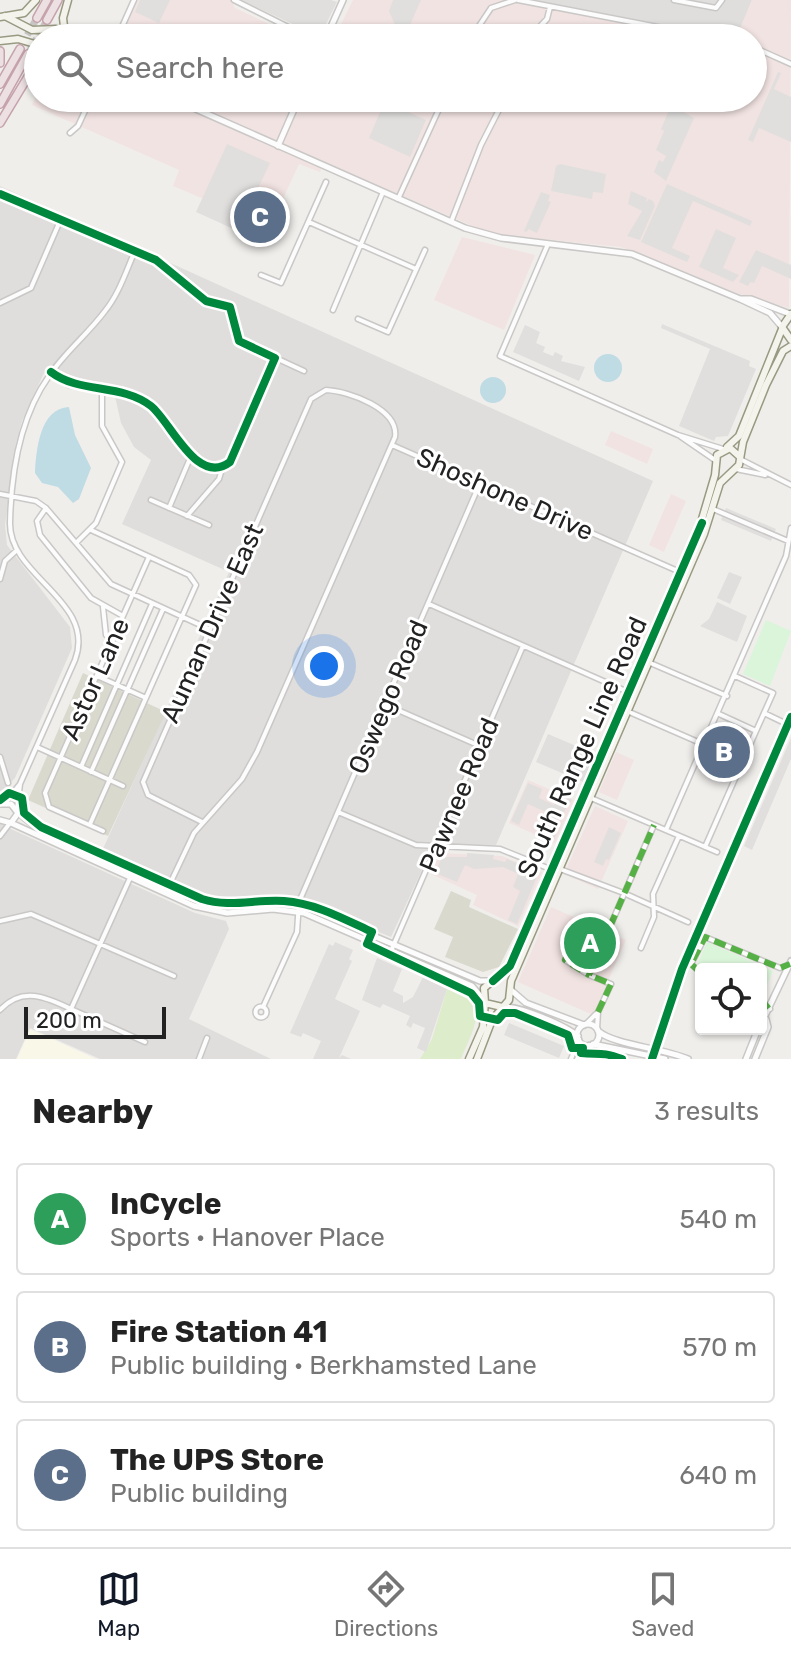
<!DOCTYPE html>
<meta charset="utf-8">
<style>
body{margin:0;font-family:Rubik,sans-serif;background:#f2f2f2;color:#222}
.controls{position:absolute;right:24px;bottom:24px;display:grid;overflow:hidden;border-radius:8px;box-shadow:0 2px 6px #0004}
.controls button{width:72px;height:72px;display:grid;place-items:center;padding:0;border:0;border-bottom:2px solid #e0e0e0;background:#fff;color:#222;font:40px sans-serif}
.scale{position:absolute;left:24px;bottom:20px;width:142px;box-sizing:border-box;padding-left:8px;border:4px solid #222;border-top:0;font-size:22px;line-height:28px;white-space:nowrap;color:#222;-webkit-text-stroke:6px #fff;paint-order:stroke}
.you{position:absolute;left:324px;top:666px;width:28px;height:28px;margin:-20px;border:6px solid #fff;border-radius:50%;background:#1a73e8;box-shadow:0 0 0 12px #1a73e833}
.badge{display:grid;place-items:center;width:52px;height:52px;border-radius:50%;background:#111827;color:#fff;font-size:26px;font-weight:700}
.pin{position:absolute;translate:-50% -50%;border:4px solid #fff;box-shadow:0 2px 8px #0006}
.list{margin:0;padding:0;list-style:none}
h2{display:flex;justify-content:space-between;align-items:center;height:104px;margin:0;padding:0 32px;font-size:34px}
h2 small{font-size:26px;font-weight:400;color:#767676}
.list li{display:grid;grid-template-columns:52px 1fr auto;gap:24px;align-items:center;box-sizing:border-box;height:112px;margin:0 16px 16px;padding:0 16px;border:2px solid #e0e0e0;border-radius:8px}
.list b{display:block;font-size:30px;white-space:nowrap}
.list p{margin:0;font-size:26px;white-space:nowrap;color:#767676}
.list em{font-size:26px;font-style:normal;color:#767676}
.icon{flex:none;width:44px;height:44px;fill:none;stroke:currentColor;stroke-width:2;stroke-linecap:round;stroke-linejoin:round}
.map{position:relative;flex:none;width:791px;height:1059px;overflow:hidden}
.search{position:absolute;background:#fff;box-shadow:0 2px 6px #0004;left:24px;right:24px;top:24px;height:88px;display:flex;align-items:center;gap:20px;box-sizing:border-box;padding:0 28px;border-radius:44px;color:#767676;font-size:30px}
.sheet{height:488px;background:#fff}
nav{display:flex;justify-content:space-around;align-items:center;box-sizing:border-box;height:112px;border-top:2px solid #e0e0e0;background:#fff;font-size:22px;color:#767676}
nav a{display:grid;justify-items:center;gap:4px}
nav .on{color:#111827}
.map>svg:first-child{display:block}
.residential{fill:#dfdedc}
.commercial{fill:#f1e3e1}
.education{fill:#f8f7e8}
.construction{fill:#d9d9cd}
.grass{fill:#ddeccb}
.park{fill:#daf5da}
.parking{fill:#e0dfde}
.water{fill:#bfdbe3}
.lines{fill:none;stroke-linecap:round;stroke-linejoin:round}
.motorway-tunnel{stroke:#c7c5c3;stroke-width:7;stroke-dasharray:7 3.5;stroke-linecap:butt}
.minor-casing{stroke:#c9c8c7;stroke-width:7}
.tertiary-casing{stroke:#c9c8c7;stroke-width:8}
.secondary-casing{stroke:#999a82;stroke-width:9}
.motorway-casing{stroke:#c5a2ac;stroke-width:10}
.minor{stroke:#fdfcfc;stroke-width:4}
.tertiary{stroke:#fdfcfc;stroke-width:5}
.secondary{stroke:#f4f4ed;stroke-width:6}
.motorway{stroke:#ece0e2;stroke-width:7}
.quiet{stroke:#55b145;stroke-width:6;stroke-dasharray:12 6;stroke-linecap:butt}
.cycleway-casing{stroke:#fff;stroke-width:13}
.cycleway{stroke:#00873e;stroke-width:8}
.labels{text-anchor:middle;stroke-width:6;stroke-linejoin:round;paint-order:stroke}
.street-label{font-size:26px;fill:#222;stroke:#fff}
</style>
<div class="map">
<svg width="791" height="1059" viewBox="0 0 791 1059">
<rect width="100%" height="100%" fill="#f0eeeb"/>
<path class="residential" d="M534,0H752L738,34L727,37Z
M0,186L653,481L496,845L434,844L391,937L292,897L234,901L209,899L102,851L229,572L122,524L151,460L134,447L121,423L115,396L68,389L44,373L22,421L16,443L5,525L7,545L70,627L72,648L15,778L0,794Z
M0,824L195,913L226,921L229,929L189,1019L271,1059H100L30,1028L16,1059H0Z"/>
<path class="commercial" d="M138,0H231L235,8L299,38H121Z
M353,0H534L727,37L738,34L752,0H791L789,308L739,294L621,247L501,235L475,227L324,162L320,172L299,164L270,227L173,186L179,170L32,105L38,91V98H753V38H334Z
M462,237L535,255L504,330L434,300Z
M611,431L653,449L647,464L605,445Z
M671,494L686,501L664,552L649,545Z
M616,752L634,760L617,800L599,792Z
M528,780L574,800L555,843L509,823Z
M595,806L628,821L598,889L564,874Z
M440,853L502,856L542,872L518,926L473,905L477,895L431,874Z
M551,907L626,940L593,1015L518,982Z"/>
<path class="education" d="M30,1029L96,1059H17Z"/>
<path class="construction" d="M83,673L166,712L108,836L28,800Z
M451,891L471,900L469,907L518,929L499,967L483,972L445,957L453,937L434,929Z"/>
<path class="grass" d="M448,986L472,995C484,1016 469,1038 461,1059H420L432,1039Z"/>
<path class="park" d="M766,620L791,631L770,686L743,674Z
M707,942L773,971L763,994L761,969H705L697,966Z"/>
<path class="parking" d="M140,0H170L159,23L135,12Z
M241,0H331L337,2L322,32L318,31L316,35Z
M393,0H421L405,36L398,32L389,11Z
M778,72L781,73L774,89L791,97V142L759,128L753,142L748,140Z
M389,103L426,120L410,157L369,138L383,105Z
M675,107L694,118L666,181L654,172L659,160L663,162L666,156L656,150L664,131L661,129L670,108Z
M227,144L270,163L238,231L196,212Z
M560,164L606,174L603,193L593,192L592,199L551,191L556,166Z
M667,184L752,221L750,226L693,201L672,248L690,256L687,262L641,242Z
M631,191L647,198L646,202L649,199L653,201L655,206L640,240L627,236L644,208L642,211L628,204Z
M541,192L550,195L548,201L551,202L537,233L528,229L527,232L524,231Z
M716,229L736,238L723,268L739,275L733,282L699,267Z
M756,250L791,265V279L762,266L754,283L750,282L748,286L739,282Z
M662,324L750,361L749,366L756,369L728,436L716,437L714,441L679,426L710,349L661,328Z
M525,325L540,332L536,343L545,347L543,352L553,356L555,352L563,356L561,361L585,367L579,381L513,352Z
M726,508L776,529L771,541L721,520Z
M729,572L742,577L730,604L717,598Z
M717,602L747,616L737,642L700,626L709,619Z
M548,734L595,754L583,782L536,762Z
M791,738V759L752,850L744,846Z
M528,783L542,789L539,798L554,805L559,794L572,800L557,822L561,824L554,839L542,834L550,814L528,804L519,825L511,821Z
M609,827L621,833L609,860L606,859L603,866L594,862Z
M467,853L494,855L493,859L505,862L507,859L539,872L517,924L508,920L520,891L513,887L518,874L503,867L474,869L465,865L457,882L435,873L442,857H467Z
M335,942L353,950L349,959L352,961L335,999L360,1011L339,1058L342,1055L351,1059H313L321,1041L303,1033L301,1037L290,1033L329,944L333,946Z
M377,958L402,969L393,991L403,996V1003L413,997L423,977L447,989L426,1052L417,1048L425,1028L413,1023L411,1028L406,1025L410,1016L383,1004L380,1008L362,1000Z
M509,1023L564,1046L559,1058L504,1035Z"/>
<path class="water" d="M594 368a14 14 0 1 1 28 0a14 14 0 1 1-28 0Z
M480 390a13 13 0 1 1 26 0a13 13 0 1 1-26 0Z
M69,407L75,435L91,468L79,499L73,503L58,487L42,483L35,473C36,450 40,408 69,407Z"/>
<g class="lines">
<path class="motorway-tunnel" d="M22,44L37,18
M28,54L47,20"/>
<g class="minor-casing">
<path id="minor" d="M234,0L310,38
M518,0L715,38
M674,0L716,8L722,0
M117,38L134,0
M471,38L491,8L515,0
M529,38L547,19L550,7
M753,47L791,64
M70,133L78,126L91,98
M0,194L156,260L206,301L230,307L239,341L304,371
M398,199L444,98
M309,222L416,269
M451,222L481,145L505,98
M548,244L500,356L678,435L723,449
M261,275L281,283L326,182
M0,303L31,288L60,221
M333,310L383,192
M358,319L388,332L425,250
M51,372C80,394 121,383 151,406C171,422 197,487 230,462L275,358
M680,436L715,460
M392,445L680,572
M742,460L791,485
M736,469L765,475
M0,494L36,501L46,508L111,584L209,629
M151,500L209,525
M46,508L37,521L40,535L91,598L123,616
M169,508L191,456
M713,509L788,541
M187,516L219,479L223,466
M76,543L96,523L122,462L102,426V388
M0,579L5,561L17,550
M429,604L628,692
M103,607L106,635L113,640
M648,662L727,696
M97,676L146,698
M384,704L480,746
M627,711L705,745
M764,713L791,726
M719,714L756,731L773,693L735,676
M37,747L123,786
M0,757L8,783
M81,767L152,604
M91,772L163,609
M591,798L717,852
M4,804L20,784L75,660C97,601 9,577 10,523C11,474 20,417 49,376C65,352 88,334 105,311C119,294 126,271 135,251
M17,809L20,784
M338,812L416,845L500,849L550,869
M90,824L196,585L189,575L91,530
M666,830L786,556L791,528
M103,831L49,807L45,793L149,557
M0,836L10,823
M705,847L756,731
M560,869L621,892
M168,888L194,833L242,779L257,752L395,437C399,409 349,391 326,390L311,399L143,782L148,795L202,822
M628,895L688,922
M586 927a7 7 0 1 1 14 0a7 7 0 1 1-14 0Z
M0,921L31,914L174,976
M586,924L581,922L565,960L589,975
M641,948L654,917L653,894L679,836
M391,951L523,646
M701,973L691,964L705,937L780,968L788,965
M761,999L770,1009
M255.5 1012a5.5 5.5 0 1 1 11 0a5.5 5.5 0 1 1-11 0Z
M263,1007L297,932L299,902L480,483
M71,1009L145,1042
M0,1010C22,986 46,997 71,1009L130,878
M586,1024L596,1014
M597,1029L598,1012L611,984L589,975L654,825
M199,1059L207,1038
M571,1059L579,1039
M577,1059L589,1045"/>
</g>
<g class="tertiary-casing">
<path id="tertiary" d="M326,38L343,0
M171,98L465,228L501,238L632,254L740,299L770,313L782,327
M278,146L299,98
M741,299H751L790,314
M0,804H11L18,813L11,823L0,820
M18,811C35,836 185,901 218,906C248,910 275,900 305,907L480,981H491
M11,823L194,906L227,913L273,909L304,913L472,986L483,999
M511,990L526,1003L584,1025
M503,1007C520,1006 564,1025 578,1036
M761,1024L791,961
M577 1035a11 11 0 1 1 22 0a11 11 0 1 1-22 0Z
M598,1031C614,1045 662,1048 688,1059
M593,1044L665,1059
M746,1059L758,1029
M755,1059L768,1027L766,1019"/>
</g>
<g class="secondary-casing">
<path id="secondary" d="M5,16L32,30L56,29L65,34
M0,17L24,13L36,0
M65,35L63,18L68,0
M0,41L18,39L38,45
M791,314L782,327L791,340
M727,447L739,436L782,329
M502,1007L485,1003L484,988L510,966L697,536L715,475L717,455L730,448L740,457
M469,1059L483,1027L485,1002
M477,1059L492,1020L509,1000L511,981L704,534L720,483L739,465L743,442L766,385L783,351L791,346"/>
</g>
<g class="motorway-casing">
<path id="motorway" d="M37,18L47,0
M47,20L58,0
M0,51V63
M0,84L20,49
M0,104L28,54
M0,123L38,60"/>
</g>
<use href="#minor" class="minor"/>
<use href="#tertiary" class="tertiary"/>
<use href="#secondary" class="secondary"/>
<use href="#motorway" class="motorway"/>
<path class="quiet" d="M586 927a7 7 0 1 1 14 0a7 7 0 1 1-14 0Z
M586,924L581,922L565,960L589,975
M701,973L691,964L705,937L780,968L790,964
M761,999L770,1010
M598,1012L611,984L589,975L654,825"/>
<g class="cycleway-casing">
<path id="cycleway" d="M0,194L156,260L206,301L230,307L239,341L275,358L230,462C197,487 171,422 151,406C121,383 80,394 51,372
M0,800L9,793L22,798L24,813L41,827L202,899C230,908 255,899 284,901C315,903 344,919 372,932L367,944L471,993L479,1003L480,1016L498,1020L504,1013H515L568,1035L572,1048H583L581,1053C598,1055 601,1051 622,1059
M493,981L510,966L702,523
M652,1059L682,969L791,717"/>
</g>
<use href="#cycleway" class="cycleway"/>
</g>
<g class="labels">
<g class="street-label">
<text transform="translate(505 494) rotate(24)" y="9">Shoshone Drive</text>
<text transform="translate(212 623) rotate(-66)" y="9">Auman Drive East</text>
<text transform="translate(95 679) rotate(-66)" y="9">Astor Lane</text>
<text transform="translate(388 697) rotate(-67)" y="9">Oswego Road</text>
<text transform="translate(582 747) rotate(-66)" y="9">South Range Line Road</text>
<text transform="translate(459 795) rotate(-67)" y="9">Pawnee Road</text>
</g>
</g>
</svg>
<div class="controls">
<button><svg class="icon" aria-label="locate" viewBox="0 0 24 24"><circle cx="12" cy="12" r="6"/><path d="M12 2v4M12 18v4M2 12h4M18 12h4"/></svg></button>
</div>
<div class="scale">200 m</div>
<div class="you"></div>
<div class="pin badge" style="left:590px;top:943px;background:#2e9e5b">A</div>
<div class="pin badge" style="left:724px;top:752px;background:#5c6f8a">B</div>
<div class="pin badge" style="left:260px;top:217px;background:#5c6f8a">C</div>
<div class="search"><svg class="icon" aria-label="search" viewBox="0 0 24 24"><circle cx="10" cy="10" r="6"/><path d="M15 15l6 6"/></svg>Search here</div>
</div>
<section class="sheet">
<h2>Nearby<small>3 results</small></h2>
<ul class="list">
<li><span class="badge" style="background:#2e9e5b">A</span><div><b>InCycle</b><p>Sports · Hanover Place</p></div><em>540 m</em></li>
<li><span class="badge" style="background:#5c6f8a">B</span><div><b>Fire Station 41</b><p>Public building · Berkhamsted Lane</p></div><em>570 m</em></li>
<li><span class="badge" style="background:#5c6f8a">C</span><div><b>The UPS Store</b><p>Public building</p></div><em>640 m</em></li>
</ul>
</section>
<nav>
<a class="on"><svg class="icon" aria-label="map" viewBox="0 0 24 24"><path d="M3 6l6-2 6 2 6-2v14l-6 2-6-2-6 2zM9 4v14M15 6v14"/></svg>Map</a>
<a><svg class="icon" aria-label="directions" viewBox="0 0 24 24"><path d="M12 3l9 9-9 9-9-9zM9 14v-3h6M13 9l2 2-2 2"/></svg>Directions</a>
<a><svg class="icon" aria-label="saved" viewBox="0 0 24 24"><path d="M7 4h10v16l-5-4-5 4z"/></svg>Saved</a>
</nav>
